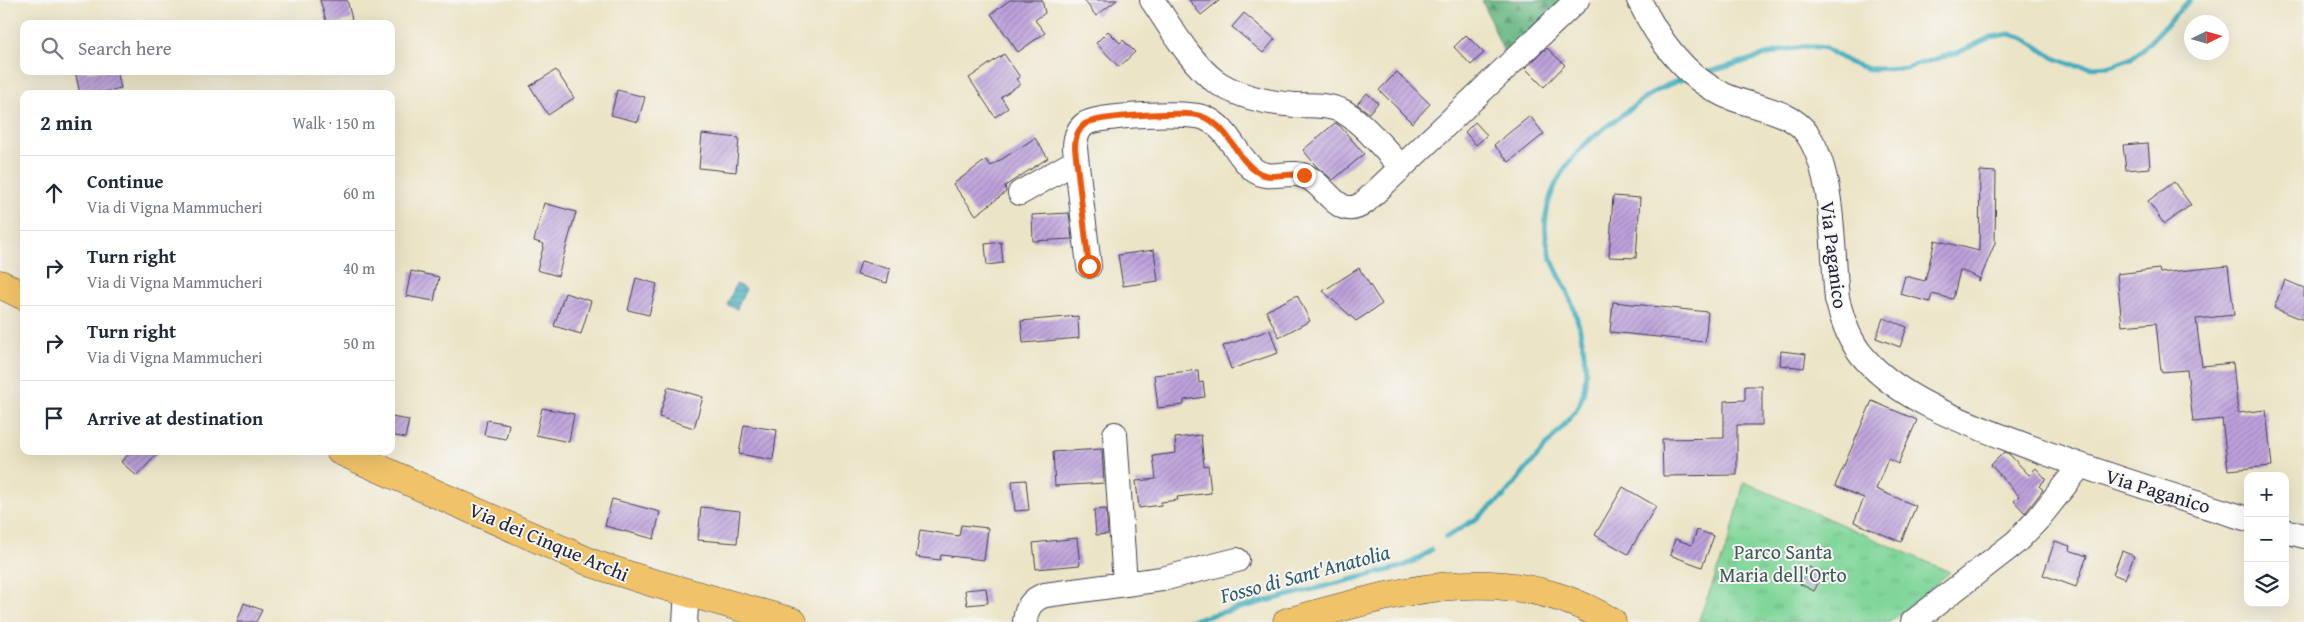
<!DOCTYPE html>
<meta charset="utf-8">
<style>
body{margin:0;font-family:"Gentium Book Plus",serif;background:#f2f2f3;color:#1f2937}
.controls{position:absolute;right:15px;bottom:15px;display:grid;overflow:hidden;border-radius:10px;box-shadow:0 5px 20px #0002}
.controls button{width:45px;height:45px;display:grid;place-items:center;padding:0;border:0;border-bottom:1px solid #e0e1e3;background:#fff;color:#1f2937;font:25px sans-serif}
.compass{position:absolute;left:2184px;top:15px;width:45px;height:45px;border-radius:50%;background:#fff;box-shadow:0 5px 20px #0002;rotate:85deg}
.stop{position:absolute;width:15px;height:15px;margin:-11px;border:4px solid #ea580c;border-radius:50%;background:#fff}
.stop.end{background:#ea580c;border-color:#fff;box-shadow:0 1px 5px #0008}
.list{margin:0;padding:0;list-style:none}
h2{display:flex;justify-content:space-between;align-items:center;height:65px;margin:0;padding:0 20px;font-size:21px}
h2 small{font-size:16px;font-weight:400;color:#747a83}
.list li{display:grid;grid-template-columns:32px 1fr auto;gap:15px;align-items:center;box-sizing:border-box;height:75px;padding:0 20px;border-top:1px solid #e0e1e3}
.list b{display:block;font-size:19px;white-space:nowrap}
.list p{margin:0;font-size:16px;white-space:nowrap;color:#747a83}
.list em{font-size:16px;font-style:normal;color:#747a83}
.icon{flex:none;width:28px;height:28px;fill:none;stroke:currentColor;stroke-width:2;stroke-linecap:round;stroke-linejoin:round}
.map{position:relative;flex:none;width:2304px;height:622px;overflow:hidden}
.search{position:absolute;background:#fff;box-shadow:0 5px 20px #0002;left:20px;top:20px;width:375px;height:55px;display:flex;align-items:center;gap:12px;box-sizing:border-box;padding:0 18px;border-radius:10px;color:#747a83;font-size:19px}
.panel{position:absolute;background:#fff;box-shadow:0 5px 20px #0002;left:20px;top:90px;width:375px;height:365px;border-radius:10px}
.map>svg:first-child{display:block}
.grass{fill:url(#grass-tufts);stroke:#517c6a}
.forest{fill:url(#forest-firs);stroke:#456c5e}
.water{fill:url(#water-rules);stroke:#31687c}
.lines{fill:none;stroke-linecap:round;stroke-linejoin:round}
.stream{stroke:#40adbe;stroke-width:5}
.building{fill:url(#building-hatch)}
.minor-casing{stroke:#403f50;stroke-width:26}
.major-casing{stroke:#403f50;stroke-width:29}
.minor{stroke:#fff;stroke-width:24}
.major{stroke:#f0c369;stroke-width:28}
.route{stroke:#ea580c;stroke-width:6}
.labels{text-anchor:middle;stroke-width:4;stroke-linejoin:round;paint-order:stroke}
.street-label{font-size:20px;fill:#22223b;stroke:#f6f6f2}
.park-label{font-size:20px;fill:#3e5858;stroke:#f6f6f2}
.water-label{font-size:21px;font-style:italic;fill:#2e5a6f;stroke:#f6f6f2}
</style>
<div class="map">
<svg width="2304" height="622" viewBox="0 0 2304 622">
<defs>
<pattern id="grass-tufts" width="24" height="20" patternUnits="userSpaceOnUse" patternTransform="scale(1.25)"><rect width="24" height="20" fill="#80d69a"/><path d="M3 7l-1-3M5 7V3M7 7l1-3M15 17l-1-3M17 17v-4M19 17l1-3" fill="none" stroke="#6eb786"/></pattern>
<pattern id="forest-firs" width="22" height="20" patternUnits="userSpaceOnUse" patternTransform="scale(1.25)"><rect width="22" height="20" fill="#68b782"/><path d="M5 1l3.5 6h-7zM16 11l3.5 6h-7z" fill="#55946c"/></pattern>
<pattern id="water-rules" width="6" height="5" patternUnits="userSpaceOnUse" patternTransform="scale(1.25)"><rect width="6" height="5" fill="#40adbe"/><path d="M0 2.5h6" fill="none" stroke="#358c9c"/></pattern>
<pattern id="building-hatch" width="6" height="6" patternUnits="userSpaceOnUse" patternTransform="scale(1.25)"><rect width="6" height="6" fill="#bda1db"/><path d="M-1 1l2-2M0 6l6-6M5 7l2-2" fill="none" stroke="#9983b3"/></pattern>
</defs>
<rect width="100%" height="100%" fill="#f6f6f2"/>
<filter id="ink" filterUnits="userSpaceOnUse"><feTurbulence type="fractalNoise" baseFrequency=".02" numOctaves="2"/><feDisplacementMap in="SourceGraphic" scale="10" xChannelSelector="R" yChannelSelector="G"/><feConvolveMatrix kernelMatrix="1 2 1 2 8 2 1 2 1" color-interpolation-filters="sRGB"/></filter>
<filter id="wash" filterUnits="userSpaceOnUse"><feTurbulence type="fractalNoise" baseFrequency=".0096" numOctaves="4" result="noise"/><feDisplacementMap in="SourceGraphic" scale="20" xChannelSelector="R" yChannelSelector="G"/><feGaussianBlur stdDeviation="1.12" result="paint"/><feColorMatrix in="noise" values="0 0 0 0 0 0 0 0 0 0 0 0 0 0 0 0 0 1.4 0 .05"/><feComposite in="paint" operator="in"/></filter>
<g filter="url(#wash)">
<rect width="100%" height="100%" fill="#ece4c6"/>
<path class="grass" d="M1744,482L1950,572L1890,622H1698L1731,535Z"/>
<path class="forest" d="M1482,0H1563L1505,55Z"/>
<path class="water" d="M736,284L746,289L737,309L727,305Z"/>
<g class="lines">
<path class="stream" d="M1705,73L1783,50L1809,46L1825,48L1850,63L1869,69L1906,68L1959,52L1991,37L2010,34L2024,38L2054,58L2070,64L2090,67L2111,66L2130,59L2142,50L2190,0
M1446,537L1476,519L1503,497L1575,412C1585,397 1587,379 1585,361C1583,336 1577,314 1567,291C1562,280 1555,269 1551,257C1532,204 1565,157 1606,127C1631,109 1656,86 1687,78
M1184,622L1401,567L1418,559L1431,550"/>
</g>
<g id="blocks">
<path class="building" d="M320,0H347L352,19L336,24H327Z
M1010,0H1042L1045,13L1035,20L1045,33L1018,52L991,14Z
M1084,0H1117L1096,16Z
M1189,0H1220L1201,15Z
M1244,13L1275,39L1263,53L1232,27Z
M1108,31L1120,43L1123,40L1135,52L1119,67L1096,43Z
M1466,35L1484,53L1471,65L1454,47Z
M1547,48L1565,65L1544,87L1525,68Z
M1004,54L1020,77L1016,79L1020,84L1001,97L1008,108L995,117L969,78Z
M556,70L574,98L548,115L530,86Z
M75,71H117L121,88L97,94H80Z
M1397,72L1430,104L1412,123L1379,90Z
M617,90L645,97L638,122L611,115Z
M1367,93L1378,103L1369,113L1357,104Z
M1530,116L1544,134L1509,162L1494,145Z
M1475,122L1487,135L1476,145L1465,132Z
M1335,123L1340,126L1364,154L1333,180L1317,167L1303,150Z
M702,134L739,138L736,172L699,168Z
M1035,138L1048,158L1005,186L1006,192L976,215L953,184L986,160L991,166Z
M2148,143L2150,168L2126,170L2123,145Z
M1980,171L1996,172L1995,243L1979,282V278L1960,270L1953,299L1932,294L1930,302L1900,294L1905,276L1925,281L1935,240L1979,251Z
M2174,182L2191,205L2164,224L2148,201Z
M1613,196L1640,198L1636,258L1609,257Z
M544,203L576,212L558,276L537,270L544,244L534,241Z
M1069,213L1072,239L1033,241L1032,215Z
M1001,242L1003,263L987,265L985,244Z
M1154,250L1158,281L1123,286L1118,255Z
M861,261L890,269L887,283L857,275Z
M2228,266L2234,315L2196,319L2202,366L2233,363L2238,413L2266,410L2272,466L2228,470L2222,419L2193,422L2187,370L2161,372L2156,323L2122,326L2117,274L2159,269L2160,273Z
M1359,268L1382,304L1356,321L1323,291Z
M411,271L439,277L434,301L406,296Z
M636,278L657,284L649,315L628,310Z
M2285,280L2304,288V320L2274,308Z
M565,293L591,301L581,334L554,326Z
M1297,295L1310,321L1279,337L1266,311Z
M1613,302L1708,312L1705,342L1610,332Z
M1078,316L1079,338L1023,343L1021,321Z
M1883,318L1907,327L1900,347L1876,338Z
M1270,330L1278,353L1231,369L1223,346Z
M1781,351L1806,354L1804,368L1780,365Z
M1198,370L1199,383L1203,382L1205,397L1184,400V405L1158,408L1154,375Z
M1745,386H1762V425H1737V475L1663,476L1662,439L1724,438V401L1745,400Z
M668,387L703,397L694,428L659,417Z
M1872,401L1917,420L1898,464L1888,459L1876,489L1916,506L1901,542L1854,522L1864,498L1835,486Z
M542,408L574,414L569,442L536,435Z
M391,417L409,420L405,438L391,435Z
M487,420L509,424L506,439L484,435Z
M744,425L777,430L773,460L739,454Z
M1201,435L1204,466L1208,465L1211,493L1177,497L1178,500L1161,502V505L1139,508L1136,481L1156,479L1153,456L1176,453L1175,438Z
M1102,449L1104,483L1055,486L1053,452Z
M131,451H160L137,476L121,462Z
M2004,452L2009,454L2029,475L2036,468L2046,479L2039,486L2043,490L2025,513L2014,501L2019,496L1991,465Z
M1026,480L1029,510L1015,511L1012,481Z
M1623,487L1656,506L1628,554L1595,535Z
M612,499L660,512L654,539L605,526Z
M701,507L740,511L737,543L698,540Z
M1106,509L1108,534L1096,535L1094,510Z
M961,525L988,528L984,560L941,555L940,560L916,557L920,530L959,536Z
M1697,530L1714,536L1702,567L1670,555L1675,539L1692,545Z
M1077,538L1080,565L1036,569L1033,543Z
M2055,541L2070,546L2069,550L2087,556L2076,587L2043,575Z
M2122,551L2134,556L2125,579L2113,574Z
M1809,567L1823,574L1814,591L1800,584Z
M986,588L988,603L967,605L965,590Z
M244,603L262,610L256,622H237Z"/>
</g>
</g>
<g filter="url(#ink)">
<use href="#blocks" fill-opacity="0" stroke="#403f50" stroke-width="1"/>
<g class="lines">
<g class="minor-casing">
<path id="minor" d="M1152,0C1171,27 1189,61 1215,81C1237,96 1268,103 1295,105C1310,106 1325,104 1340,110C1361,119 1384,150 1401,166
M1639,0C1658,39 1683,75 1724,95C1751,108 1790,108 1808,135C1835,176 1832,252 1837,299C1843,322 1850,343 1866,360C1903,400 1961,421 2011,440C2089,470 2168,495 2248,519
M1020,193L1076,161
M1089,266L1075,148C1075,139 1077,130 1085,124C1098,115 1189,111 1205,118C1229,128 1235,155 1254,170C1271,183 1291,167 1309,178C1328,188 1340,222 1365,202L1577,0
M1115,434L1125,584
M2285,531L2304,536
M685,622L687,592
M1025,622C1026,608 1032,599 1045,595L1162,579L1237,560
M1913,622L2016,542L2038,519L2080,466"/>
</g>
<g class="major-casing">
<path id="major" d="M0,284L24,296
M340,451L594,564L650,582L793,622
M1287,622C1397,592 1506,556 1612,622"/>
</g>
<use href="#minor" class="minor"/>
<use href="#major" class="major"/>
</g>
</g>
<g class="lines" filter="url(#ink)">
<path class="route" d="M1089,266L1075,148C1075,139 1077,130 1085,124C1096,116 1171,113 1187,114C1195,114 1203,116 1209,120C1232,132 1237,161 1259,173C1272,180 1289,172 1304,175"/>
</g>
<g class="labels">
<g class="street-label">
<text transform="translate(1834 255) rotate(83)" y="7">Via Paganico</text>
<text transform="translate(2158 491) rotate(17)" y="7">Via Paganico</text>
<text transform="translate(549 542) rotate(23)" y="7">Via dei Cinque Archi</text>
</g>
<g class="park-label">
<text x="1783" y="559">Parco Santa<tspan x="1783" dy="23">Maria dell'Orto</tspan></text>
</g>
<g class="water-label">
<text transform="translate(1305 574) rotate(-15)" y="7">Fosso di Sant'Anatolia</text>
</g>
</g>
</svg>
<div class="controls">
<button>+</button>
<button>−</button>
<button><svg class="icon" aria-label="layers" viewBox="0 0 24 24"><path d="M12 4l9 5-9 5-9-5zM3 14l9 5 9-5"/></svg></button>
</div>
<svg class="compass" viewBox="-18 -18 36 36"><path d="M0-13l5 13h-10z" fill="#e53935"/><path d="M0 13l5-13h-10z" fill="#747a83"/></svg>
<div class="stop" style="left:1089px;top:266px"></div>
<div class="stop end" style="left:1304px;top:175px"></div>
<div class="search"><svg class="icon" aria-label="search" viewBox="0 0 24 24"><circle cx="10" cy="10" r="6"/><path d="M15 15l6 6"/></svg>Search here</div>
<section class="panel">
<h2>2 min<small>Walk · 150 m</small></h2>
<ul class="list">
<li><svg class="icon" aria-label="ahead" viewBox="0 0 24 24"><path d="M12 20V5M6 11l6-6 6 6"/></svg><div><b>Continue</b><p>Via di Vigna Mammucheri</p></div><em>60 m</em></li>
<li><svg class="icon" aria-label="right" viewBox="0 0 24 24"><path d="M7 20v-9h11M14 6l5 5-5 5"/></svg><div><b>Turn right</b><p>Via di Vigna Mammucheri</p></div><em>40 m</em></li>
<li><svg class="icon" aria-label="right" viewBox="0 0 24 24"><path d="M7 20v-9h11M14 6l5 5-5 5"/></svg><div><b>Turn right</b><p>Via di Vigna Mammucheri</p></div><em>50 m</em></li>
<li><svg class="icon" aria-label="arrive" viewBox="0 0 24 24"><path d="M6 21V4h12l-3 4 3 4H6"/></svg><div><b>Arrive at destination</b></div></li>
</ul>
</section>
</div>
